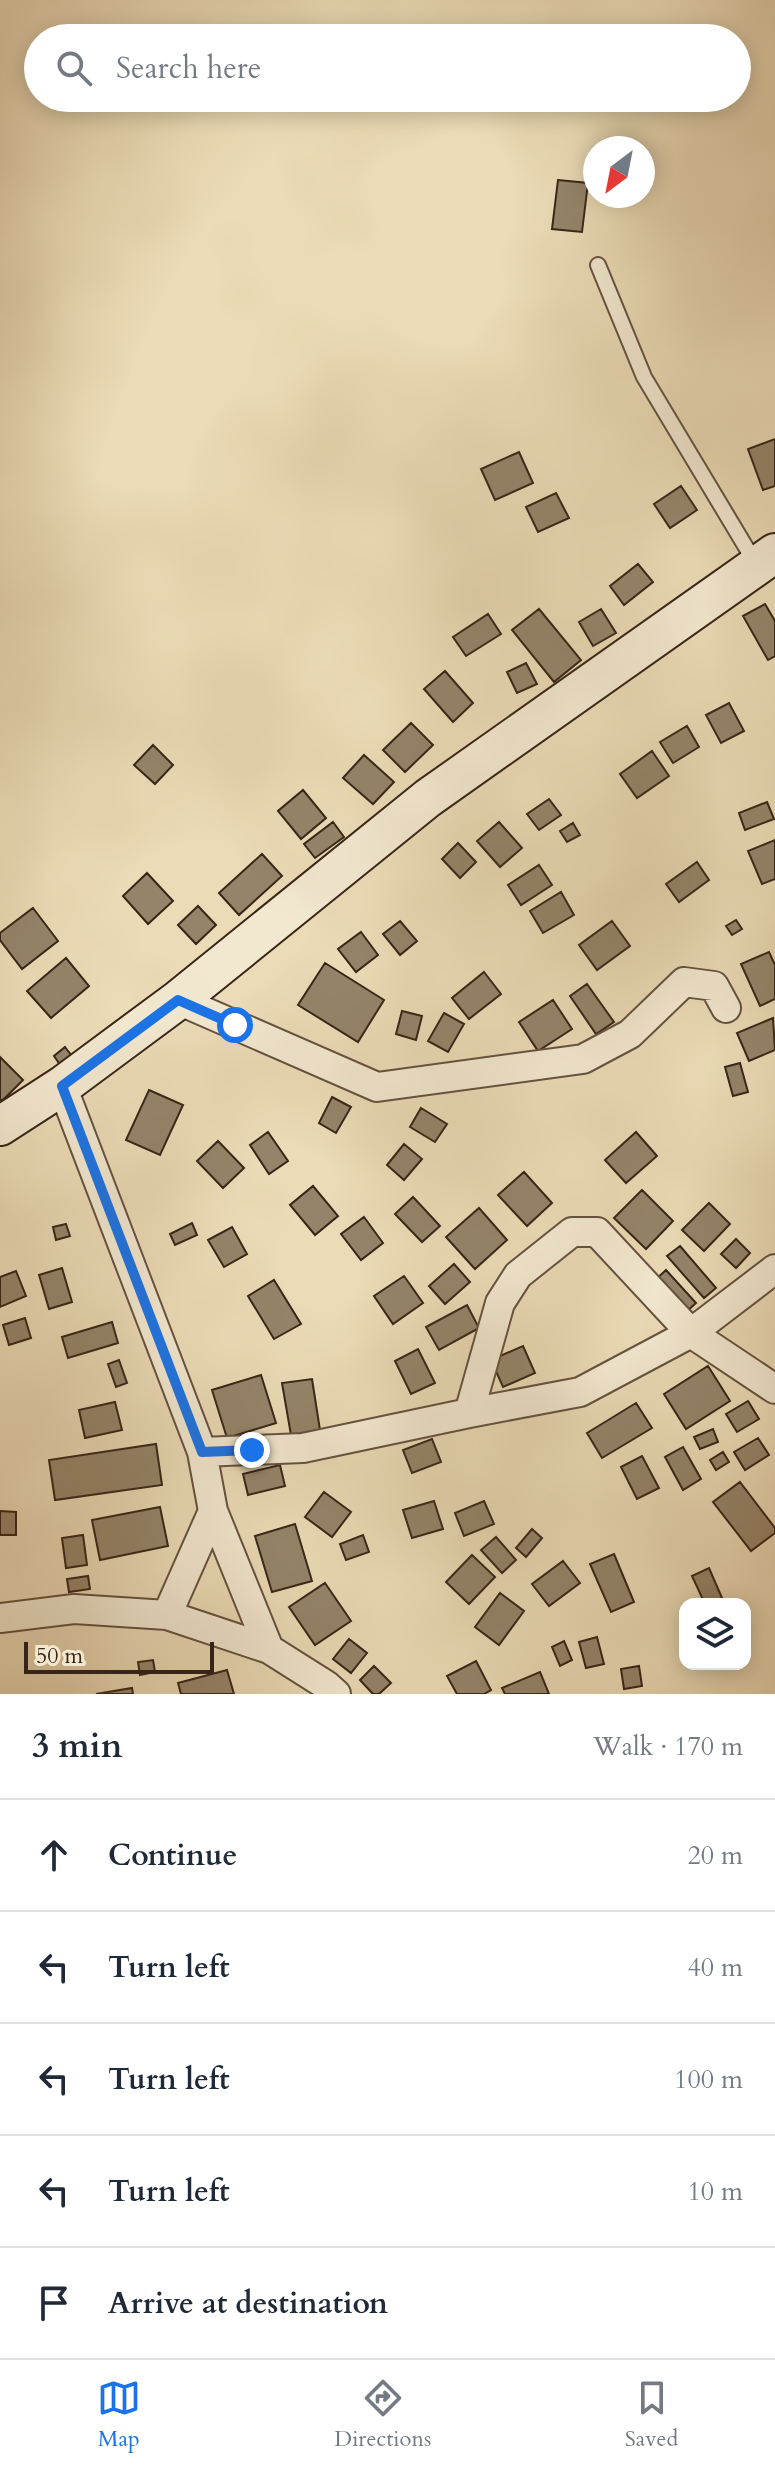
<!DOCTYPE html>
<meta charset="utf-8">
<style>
body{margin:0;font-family:Cardo,serif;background:#f2f2f3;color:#1f2937}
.controls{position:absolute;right:24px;bottom:24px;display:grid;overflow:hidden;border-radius:16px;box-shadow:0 4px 20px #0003}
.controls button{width:72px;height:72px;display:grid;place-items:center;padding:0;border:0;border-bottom:2px solid #e0e1e3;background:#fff;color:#1f2937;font:40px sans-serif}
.compass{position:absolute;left:583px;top:136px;width:72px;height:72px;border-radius:50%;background:#fff;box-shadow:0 4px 20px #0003;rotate:212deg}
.scale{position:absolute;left:24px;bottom:20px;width:190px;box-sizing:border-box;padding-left:8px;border:4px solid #382518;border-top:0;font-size:22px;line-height:28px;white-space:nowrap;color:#382518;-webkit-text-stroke:6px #f2e8d0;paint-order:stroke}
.stop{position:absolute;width:24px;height:24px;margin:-18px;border:6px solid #1a73e8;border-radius:50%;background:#fff}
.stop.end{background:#1a73e8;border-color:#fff;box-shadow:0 2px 8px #0008}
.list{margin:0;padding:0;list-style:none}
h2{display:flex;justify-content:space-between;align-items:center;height:104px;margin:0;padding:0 32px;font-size:34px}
h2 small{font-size:26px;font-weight:400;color:#747a83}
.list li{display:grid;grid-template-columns:52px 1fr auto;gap:24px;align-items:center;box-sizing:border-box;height:112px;padding:0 32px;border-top:2px solid #e0e1e3}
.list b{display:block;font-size:30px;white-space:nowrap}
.list em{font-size:26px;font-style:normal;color:#747a83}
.icon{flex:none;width:44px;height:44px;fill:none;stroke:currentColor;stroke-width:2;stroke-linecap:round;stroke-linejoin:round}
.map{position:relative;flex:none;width:775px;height:1694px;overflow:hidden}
.search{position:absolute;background:#fff;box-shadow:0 4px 20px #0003;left:24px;right:24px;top:24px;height:88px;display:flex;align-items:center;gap:20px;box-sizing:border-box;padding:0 28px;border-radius:44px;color:#747a83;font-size:30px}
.sheet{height:664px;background:#fff}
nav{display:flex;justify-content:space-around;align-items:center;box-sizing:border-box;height:112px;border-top:2px solid #e0e1e3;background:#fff;font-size:22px;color:#747a83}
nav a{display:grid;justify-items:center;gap:4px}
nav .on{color:#1a73e8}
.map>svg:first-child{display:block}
.building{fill:#95846a;stroke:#382518;stroke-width:2}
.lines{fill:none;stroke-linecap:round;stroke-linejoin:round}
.lane-casing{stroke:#655240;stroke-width:18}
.street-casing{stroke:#655240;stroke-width:32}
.secondary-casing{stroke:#382518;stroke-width:42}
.lane{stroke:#f2e8d0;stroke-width:14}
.street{stroke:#f2e8d0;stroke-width:28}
.secondary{stroke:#f2e8d0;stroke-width:38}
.route{stroke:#1a73e8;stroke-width:10}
</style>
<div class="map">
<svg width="775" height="1694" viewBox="0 0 775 1694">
<rect width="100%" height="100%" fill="#ebdbb6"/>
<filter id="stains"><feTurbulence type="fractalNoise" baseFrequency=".0025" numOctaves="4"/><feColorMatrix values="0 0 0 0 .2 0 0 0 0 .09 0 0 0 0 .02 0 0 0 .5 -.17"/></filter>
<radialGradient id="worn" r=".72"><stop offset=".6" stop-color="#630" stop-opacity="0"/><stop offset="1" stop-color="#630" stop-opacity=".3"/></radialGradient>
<path class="building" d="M558,180L588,183L582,232L552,229Z
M775,439V486L763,490L748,449Z
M519,452L533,483L495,500L481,469Z
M681,486L697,510L670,528L654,504Z
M556,493L569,518L538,532L526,507Z
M638,564L653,582L624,605L610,586Z
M765,604L775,621V656L768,660L743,616Z
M539,609L581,660L554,682L512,630Z
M601,609L616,633L593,646L579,622Z
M488,614L501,634L466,656L453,637Z
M526,663L537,684L517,693L507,672Z
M445,671L473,703L453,722L424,689Z
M729,703L744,731L721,743L706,715Z
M411,723L433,745L405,772L383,750Z
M687,726L699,747L673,763L660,742Z
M153,745L173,765L155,784L134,765Z
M652,751L669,776L637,798L620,774Z
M364,755L394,782L373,804L343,778Z
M303,790L326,818L301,839L278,811Z
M549,799L561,815L539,830L527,814Z
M767,802L774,819L745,830L739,813Z
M333,822L344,837L315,858L304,844Z
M499,822L522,848L500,867L477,841Z
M573,823L580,835L567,842L560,831Z
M775,840V879L762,884L748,851Z
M458,843L476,862L460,878L442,859Z
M262,854L282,876L239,915L219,893Z
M697,862L709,880L679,902L666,884Z
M539,865L552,885L521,905L508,885Z
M147,873L173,901L148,924L123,896Z
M561,892L574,915L543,933L530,911Z
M198,906L216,925L196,944L178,925Z
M33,908L58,941L22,969L0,940V933Z
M736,920L742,929L732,935L726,926Z
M400,921L417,941L400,955L383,934Z
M612,921L630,946L597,970L579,945Z
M361,932L378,955L356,972L338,949Z
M769,952L775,965V999L760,1006L741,964Z
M66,958L89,986L51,1018L27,991Z
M325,963L384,1000L358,1042L298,1005Z
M484,972L501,994L469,1019L452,998Z
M587,984L614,1022L596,1034L570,996Z
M553,1000L572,1029L538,1051L519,1022Z
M402,1011L422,1016L416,1040L396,1034Z
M444,1013L464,1024L448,1052L428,1041Z
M773,1018L775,1050L749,1061L737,1033Z
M65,1047L75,1060L63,1069L54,1056Z
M0,1057L23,1080L2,1101L0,1099Z
M740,1063L748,1092L733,1096L725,1067Z
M149,1090L183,1105L160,1155L126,1140Z
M332,1097L351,1107L336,1133L319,1123Z
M421,1108L447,1124L435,1142L410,1127Z
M268,1132L288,1161L269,1174L250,1145Z
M636,1132L657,1156L626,1183L605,1160Z
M218,1141L244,1168L223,1188L197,1161Z
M404,1144L422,1159L404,1180L387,1165Z
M524,1172L552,1203L527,1226L498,1195Z
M313,1186L338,1216L315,1235L290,1205Z
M642,1190L673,1221L646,1249L614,1218Z
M413,1197L440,1226L422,1242L395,1214Z
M709,1203L730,1224L704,1251L682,1230Z
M479,1208L507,1240L475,1269L446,1237Z
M364,1217L383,1243L361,1260L341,1234Z
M192,1223L197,1235L175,1245L170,1234Z
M66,1224L70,1236L56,1240L53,1227Z
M232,1227L247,1254L224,1267L208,1240Z
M736,1239L750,1253L736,1268L721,1254Z
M680,1246L716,1288L704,1298L667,1256Z
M454,1264L470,1282L445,1304L429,1286Z
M62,1268L72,1302L49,1309L39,1275Z
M666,1270L696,1303L684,1314L654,1281Z
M16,1271L26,1296L0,1307V1277Z
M404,1276L423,1303L393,1324L374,1296Z
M274,1280L301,1324L274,1339L248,1296Z
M467,1305L479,1328L439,1350L426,1327Z
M25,1318L31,1338L9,1345L3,1325Z
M112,1322L118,1343L68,1358L62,1337Z
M523,1346L535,1373L503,1387L491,1360Z
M418,1349L435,1383L411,1394L395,1361Z
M119,1360L127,1383L116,1387L108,1364Z
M708,1366L730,1401L686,1429L664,1394Z
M261,1375L276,1423L227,1438L212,1390Z
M312,1379L320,1430L291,1435L282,1383Z
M748,1401L759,1419L737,1432L726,1414Z
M115,1402L122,1430L85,1438L79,1410Z
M636,1403L652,1428L602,1458L587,1433Z
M713,1429L718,1442L700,1449L694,1437Z
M758,1438L769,1455L745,1470L734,1452Z
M432,1439L441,1462L412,1473L403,1450Z
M156,1444L162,1485L55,1500L49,1460Z
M683,1447L701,1479L683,1490L665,1457Z
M723,1452L729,1462L716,1470L710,1460Z
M642,1456L659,1488L637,1499L621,1467Z
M280,1465L285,1486L248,1495L243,1474Z
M740,1482L775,1528V1533L751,1551L713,1502Z
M324,1492L351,1512L332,1537L305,1517Z
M434,1501L443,1529L412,1538L403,1510Z
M484,1501L494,1524L464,1536L455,1513Z
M160,1507L168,1546L100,1560L92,1520Z
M0,1511L16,1512V1535H0Z
M295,1524L312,1581L272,1592L255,1536Z
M532,1529L542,1538L526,1557L516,1548Z
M83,1535L87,1565L66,1568L62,1538Z
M363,1535L369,1552L346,1560L340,1544Z
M496,1537L516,1560L502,1573L481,1550Z
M614,1554L634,1602L611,1612L590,1564Z
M472,1555L495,1577L469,1604L446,1582Z
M563,1561L580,1583L549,1606L532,1584Z
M709,1568L722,1598L705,1604L692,1576Z
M88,1576L90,1589L69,1592L67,1579Z
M325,1583L351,1621L315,1645L289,1607Z
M500,1593L524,1611L499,1645L475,1627Z
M597,1637L604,1664L586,1668L579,1642Z
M349,1639L367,1653L351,1673L333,1659Z
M564,1641L572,1660L560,1666L552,1647Z
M153,1660L155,1672L140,1675L138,1662Z
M476,1661L491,1690L484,1694H457L447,1676Z
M374,1666L391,1683L379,1694H373L360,1680Z
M639,1666L642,1686L624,1689L621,1669Z
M227,1670L234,1694H181L178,1683Z
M540,1672L549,1694H505L502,1688Z
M132,1688L133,1694H96Z"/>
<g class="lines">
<g class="lane-casing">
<path id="lane" d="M598,265L644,377L756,564"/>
</g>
<g class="street-casing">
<path id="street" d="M178,1000L377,1087L583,1059L630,1034L684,982L714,986L726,1008
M62,1086L202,1452L213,1511L269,1649
M469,1413L500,1303L518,1275L572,1232H597L691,1333L775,1389
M202,1452L303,1448L469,1413L580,1392L691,1333L775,1269
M167,1615L213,1511
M0,1618L74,1609L167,1615L269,1649L326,1685L336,1694"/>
</g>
<g class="secondary-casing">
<path id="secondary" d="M0,1126L62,1086L178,1000L428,798L775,553"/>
</g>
<use href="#lane" class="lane"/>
<use href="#street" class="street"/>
<use href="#secondary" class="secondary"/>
</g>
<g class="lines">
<path class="route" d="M235,1025L178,1000L62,1086L202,1452L252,1450"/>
</g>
<rect width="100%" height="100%" filter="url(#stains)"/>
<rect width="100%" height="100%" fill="url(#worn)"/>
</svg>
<div class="controls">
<button><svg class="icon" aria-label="layers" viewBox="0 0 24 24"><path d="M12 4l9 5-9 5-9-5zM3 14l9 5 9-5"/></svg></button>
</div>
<svg class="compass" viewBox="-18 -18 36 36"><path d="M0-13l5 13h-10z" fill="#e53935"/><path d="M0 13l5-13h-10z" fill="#747a83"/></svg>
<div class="scale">50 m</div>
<div class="stop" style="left:235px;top:1025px"></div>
<div class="stop end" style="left:252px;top:1450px"></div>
<div class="search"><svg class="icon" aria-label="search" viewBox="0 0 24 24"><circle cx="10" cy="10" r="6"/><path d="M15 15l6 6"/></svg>Search here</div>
</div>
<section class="sheet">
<h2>3 min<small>Walk · 170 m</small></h2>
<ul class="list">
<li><svg class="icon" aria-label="ahead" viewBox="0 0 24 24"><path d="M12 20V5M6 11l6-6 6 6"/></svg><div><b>Continue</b></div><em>20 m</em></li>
<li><svg class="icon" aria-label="left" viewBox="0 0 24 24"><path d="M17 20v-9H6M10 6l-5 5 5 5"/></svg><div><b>Turn left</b></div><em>40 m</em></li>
<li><svg class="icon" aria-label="left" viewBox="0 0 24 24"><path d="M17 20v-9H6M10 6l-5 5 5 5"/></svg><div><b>Turn left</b></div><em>100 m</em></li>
<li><svg class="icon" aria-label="left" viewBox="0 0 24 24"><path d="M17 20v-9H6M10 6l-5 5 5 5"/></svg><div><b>Turn left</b></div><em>10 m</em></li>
<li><svg class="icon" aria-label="arrive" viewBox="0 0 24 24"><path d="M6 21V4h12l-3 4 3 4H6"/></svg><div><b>Arrive at destination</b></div></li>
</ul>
</section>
<nav>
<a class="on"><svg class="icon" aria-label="map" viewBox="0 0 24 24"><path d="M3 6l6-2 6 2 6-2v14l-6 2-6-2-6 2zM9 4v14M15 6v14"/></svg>Map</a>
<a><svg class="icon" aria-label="directions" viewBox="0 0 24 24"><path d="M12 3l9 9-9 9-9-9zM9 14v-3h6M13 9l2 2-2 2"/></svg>Directions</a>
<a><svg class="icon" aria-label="saved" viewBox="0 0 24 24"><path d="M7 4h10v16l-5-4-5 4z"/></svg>Saved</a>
</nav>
